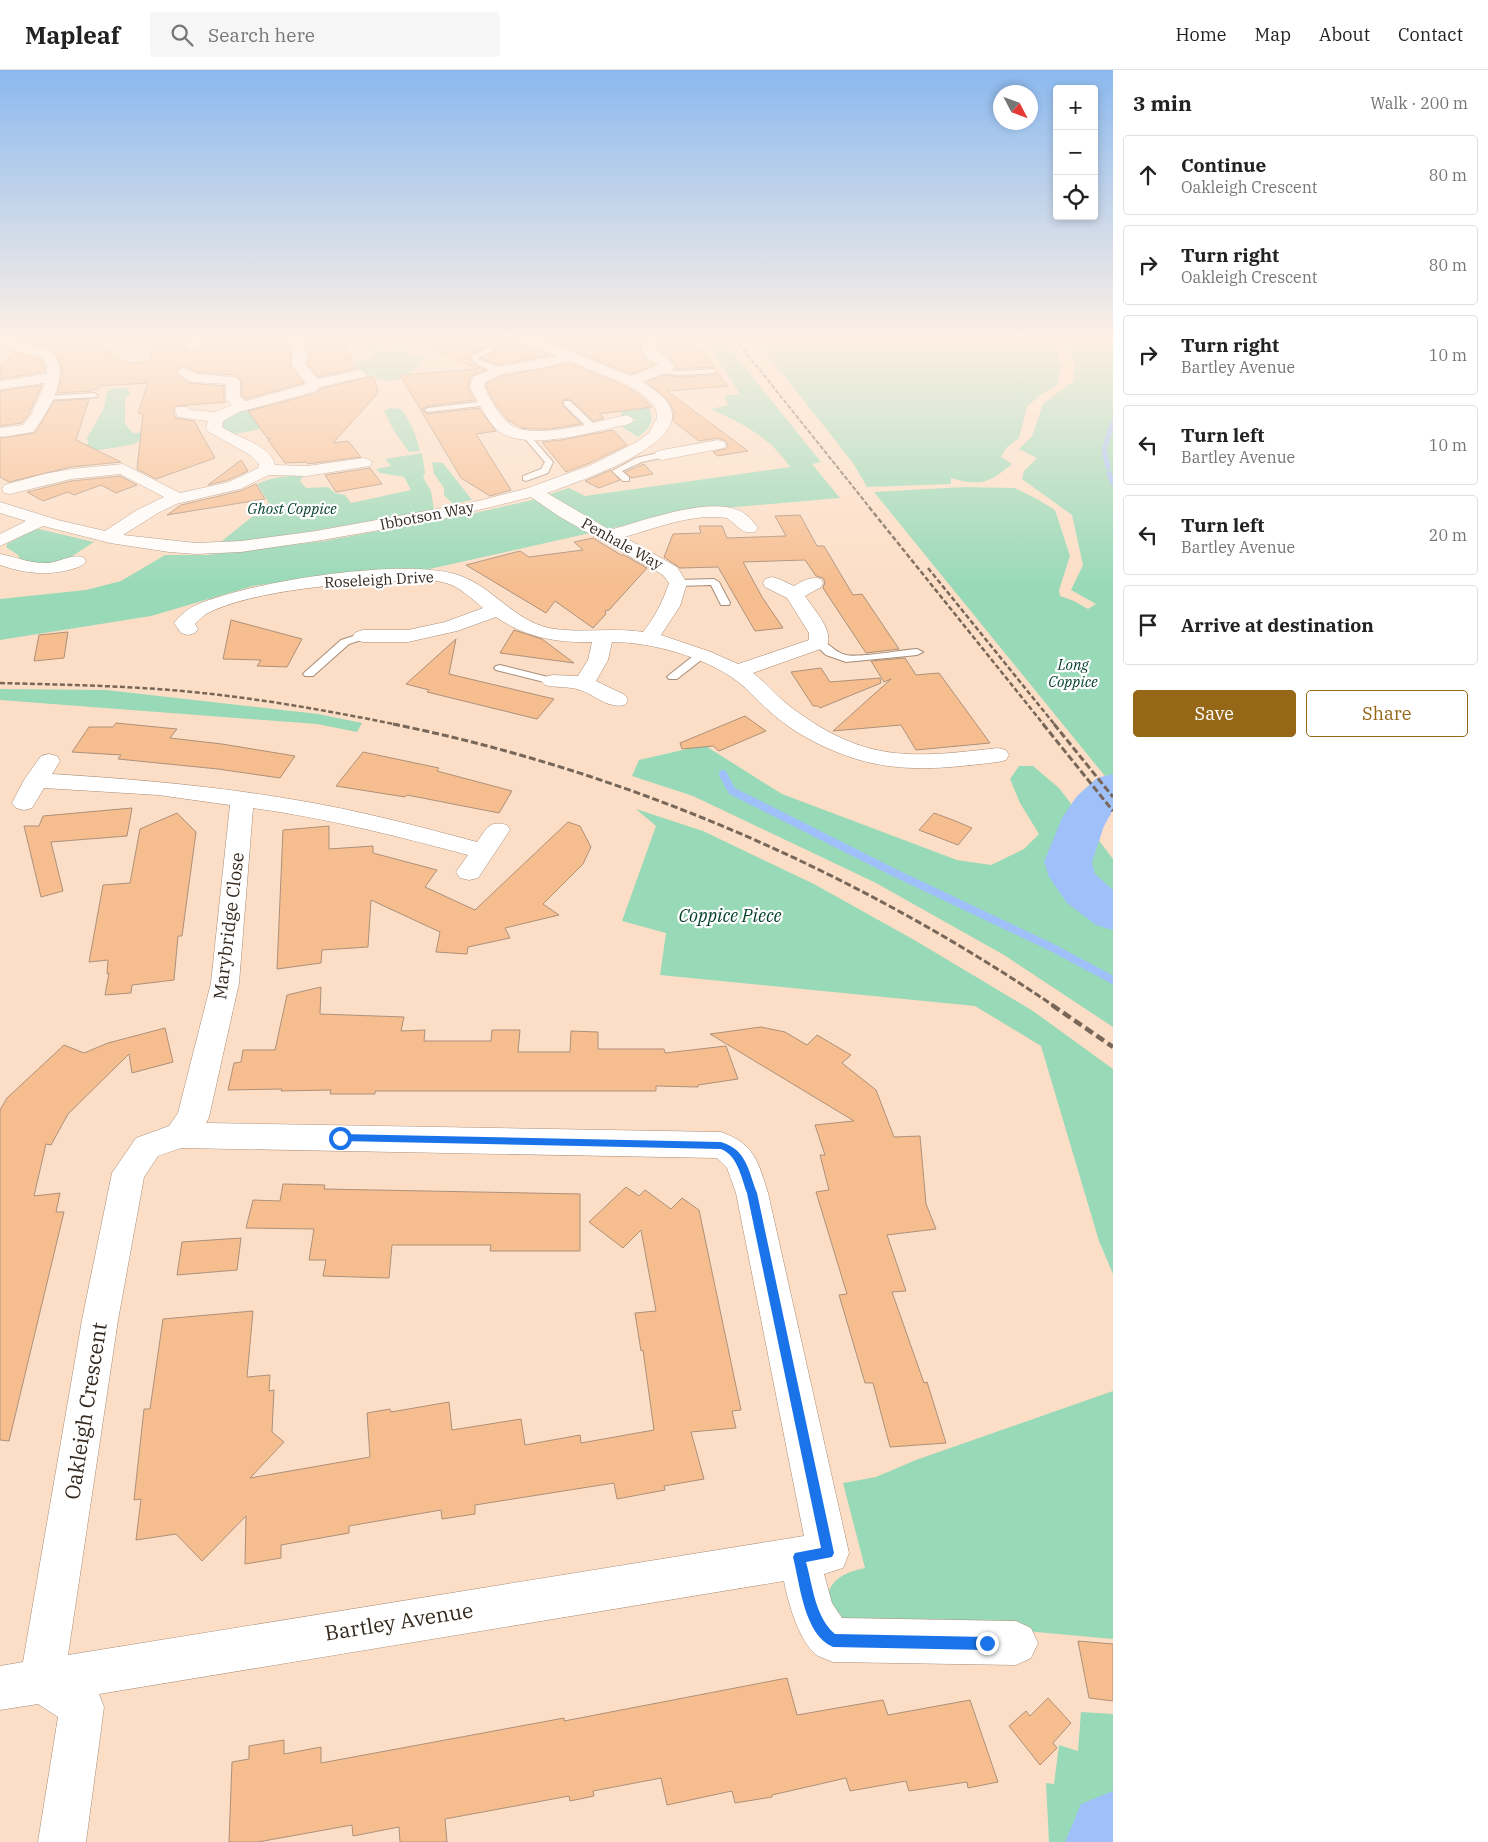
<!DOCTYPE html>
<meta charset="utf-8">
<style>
body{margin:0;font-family:"IBM Plex Serif",serif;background:#f6f6f6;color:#222}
.controls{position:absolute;right:15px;top:15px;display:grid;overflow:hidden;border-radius:5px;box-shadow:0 2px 8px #0003}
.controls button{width:45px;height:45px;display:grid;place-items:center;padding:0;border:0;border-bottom:1px solid #e0e0e0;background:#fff;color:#222;font:25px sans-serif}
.compass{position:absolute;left:993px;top:15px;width:45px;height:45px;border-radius:50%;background:#fff;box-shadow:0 2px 8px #0003;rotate:131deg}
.stop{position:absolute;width:15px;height:15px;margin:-11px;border:4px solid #1a73e8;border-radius:50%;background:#fff}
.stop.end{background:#1a73e8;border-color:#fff;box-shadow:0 1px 5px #0008}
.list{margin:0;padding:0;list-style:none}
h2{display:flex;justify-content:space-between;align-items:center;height:65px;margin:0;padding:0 20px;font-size:21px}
h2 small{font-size:16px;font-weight:400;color:#767676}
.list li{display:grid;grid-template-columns:32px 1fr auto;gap:15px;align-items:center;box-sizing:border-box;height:80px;margin:0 10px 10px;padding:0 10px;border:1px solid #e0e0e0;border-radius:5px}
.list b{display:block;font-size:19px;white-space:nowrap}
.list p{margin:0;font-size:16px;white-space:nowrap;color:#767676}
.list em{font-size:16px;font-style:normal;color:#767676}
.actions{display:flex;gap:10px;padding:15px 20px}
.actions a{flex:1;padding:11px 0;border:1px solid #976718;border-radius:5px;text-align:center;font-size:18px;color:#976718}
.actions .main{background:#976718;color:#fff}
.icon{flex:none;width:28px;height:28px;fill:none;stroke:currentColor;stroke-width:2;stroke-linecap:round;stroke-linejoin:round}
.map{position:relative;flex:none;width:1113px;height:1772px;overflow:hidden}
header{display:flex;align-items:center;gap:30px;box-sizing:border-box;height:70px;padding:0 25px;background:#fff;border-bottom:1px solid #e0e0e0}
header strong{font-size:24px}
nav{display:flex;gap:28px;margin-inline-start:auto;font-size:18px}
.search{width:350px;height:45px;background:#f6f6f6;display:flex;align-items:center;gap:12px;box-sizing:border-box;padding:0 18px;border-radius:5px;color:#767676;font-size:19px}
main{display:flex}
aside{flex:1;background:#fff}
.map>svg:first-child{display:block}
.green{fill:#98d9b7}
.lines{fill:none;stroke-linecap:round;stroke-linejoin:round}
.stream-far1{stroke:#9fc0f9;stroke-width:5}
.stream{stroke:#9fc0f9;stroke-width:8}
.river{fill:#9fc0f9;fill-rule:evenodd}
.building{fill:#f6bd8f;stroke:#ad917b}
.lane-casing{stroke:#a88c76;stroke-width:2}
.street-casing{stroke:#a88c76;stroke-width:1}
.lane{fill:#fff;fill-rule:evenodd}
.street{fill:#fff;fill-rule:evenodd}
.rail-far3{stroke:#786758;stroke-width:2;stroke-dasharray:4.5 2;stroke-linecap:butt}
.rail-far2{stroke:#786758;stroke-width:2.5;stroke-dasharray:5 2.5;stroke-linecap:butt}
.rail-far1{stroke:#786758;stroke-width:3;stroke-dasharray:7 3;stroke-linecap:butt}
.rail{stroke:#786758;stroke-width:4.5;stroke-dasharray:9 4.5;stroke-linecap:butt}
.route{fill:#1a73e8}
.labels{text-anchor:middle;stroke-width:4.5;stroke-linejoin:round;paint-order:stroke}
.far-park-label{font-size:15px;font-style:italic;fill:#003e27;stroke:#fff}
.far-street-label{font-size:15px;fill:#34291f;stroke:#fff}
.park-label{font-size:18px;font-style:italic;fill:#003e27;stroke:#fff}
.street-label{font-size:18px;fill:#34291f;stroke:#fff}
.near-street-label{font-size:21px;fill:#34291f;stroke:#fff}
</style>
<header>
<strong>Mapleaf</strong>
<div class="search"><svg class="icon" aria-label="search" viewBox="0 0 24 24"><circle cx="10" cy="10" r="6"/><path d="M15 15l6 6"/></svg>Search here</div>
<nav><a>Home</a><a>Map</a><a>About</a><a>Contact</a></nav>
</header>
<main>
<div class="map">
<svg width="1113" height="1772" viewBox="0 0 1113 1772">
<rect width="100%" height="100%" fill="#fcdec6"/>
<path class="green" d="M368,269H377L378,275L385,282H394L399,275L417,269L419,273L401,282L426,286L425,289L419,290L421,293L407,306L396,310L388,311L378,309L373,305H360L355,292L369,289L368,286L372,284L367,277Z
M704,269H722L821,392L812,394L840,428L688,441L425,500L312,508L253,516L151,546L0,570V529L86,520L121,511L165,485H207L324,471L466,445L528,431L569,418L585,426L790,397C768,365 744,355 711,339L728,335L724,326L740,324Z
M755,269H1053L1061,296L1057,315L1040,325L1027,337L1019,368L1006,378L1001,387L1012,394C988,413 982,417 951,408V414L867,417L853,393Z
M1064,269H1113V716L874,422L964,417L1015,418L1037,429L1055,440L1070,486L1059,520L1060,526L1074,531L1088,539L1096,534L1071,520L1083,495L1072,445L1022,409L1024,401L1037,388L1019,379L1032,366L1043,334L1073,311L1075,294Z
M117,318H127L130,323L125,330V354L133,363L155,362L134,374L119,377L92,381L73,377L88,374L87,368L104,338L107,321Z
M259,336L270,337L267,358L234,364L223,361L220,355L222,348L234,342Z
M649,337C655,353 651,357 638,367L622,357L637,350L622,347L621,342Z
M390,338L401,339C411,352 416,365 420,381L409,382L394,361L384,341Z
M422,383L425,403L423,407L431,421L434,440L260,470L230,474L222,471L269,433L257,414C272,407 287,406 304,405L300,411L306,418L328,417L335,423L345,425L351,433L411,420L404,407L380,403L376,399L391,396L385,389Z
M432,392L443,393L472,430L453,434L444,425V418L434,404Z
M39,459L94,472L66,490L48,495L21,491L18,485L6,477L7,474L34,460Z
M0,619L106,620L318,644L362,653L357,662L317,654L0,630Z
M704,675L782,724L957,790L991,795L1024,779L1039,764L1020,733L1010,709L1019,696H1033L1059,718L1113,789V957L1004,885L876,813L693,726L632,706L639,690Z
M636,739L703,761L814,814L916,871L1033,941L1113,999V1204L1099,1171L1041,976L975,936L660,905L666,863L622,851L656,756Z
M1113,1321V1569L1025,1561L845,1557L826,1528C833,1507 844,1503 865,1498L843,1413L876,1407L916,1390Z
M1081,1642L1113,1644V1772H1049L1046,1713L1054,1714L1059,1675L1078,1681Z"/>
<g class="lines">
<path class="stream-far1" d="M1108,397L1104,380L1112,354
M1109,403L1113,414"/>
<path class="stream" d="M723,704L732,721L891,801L1051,877L1113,910"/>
<path class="river" d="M1113,704V740L1104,756L1092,792L1095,804L1113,820V860L1096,855L1067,833L1049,807L1044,792L1062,748L1077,726L1097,708Z
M1113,1721V1772H1065L1081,1734Z"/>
</g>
<path class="building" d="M32,269H89L126,293L149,292L155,269H187L183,276L192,282L199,280L205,269H234V273L287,270L291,286L290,295L304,313L246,329L242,326L241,311L235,305L197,302L185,296L176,300V304L189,313L224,316V329L226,332L175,336L173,341L176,348L194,351L215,388L156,409L137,399L143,344L138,343L148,313L99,316L98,319H92V321L57,323L61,309V297L58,288L49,278L27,273Z
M304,269H344L356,299L318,307L307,294L309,285Z
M409,269H517L519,274L550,285L499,295L481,288L495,280L494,275L489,274L468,287L475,295L485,300L471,306L468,318L475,330L428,336L422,339L428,344L479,338L496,361L476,364L511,420L490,426L461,408L400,305L478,299Z
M544,269H643L640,281L647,290L655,295L631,304Z
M661,269H693L714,297L675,299L676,296L670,288L658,279Z
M16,282L39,288L44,294L45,302L0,309V295Z
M570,293L625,316L641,326L652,337L599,344L604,348L594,351L571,330L564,329L562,331L563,336L581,354L550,359H531L522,358L508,350L497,337L486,317L487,313L502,306Z
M718,303L728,316L667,321L748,381L717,386L713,382L726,379L728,376L726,371L718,368L699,371L673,351L674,342L668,330L646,312L664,305L681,307L713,305Z
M367,307H374L378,323L333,373L348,371L361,387L308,394L306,392L285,393L268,370L271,368L268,369L248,341L317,323L320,319Z
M42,315L29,344L22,353L0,356V321Z
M89,329L76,370L121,392L71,397L9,412L0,407V368L35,363L54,331Z
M613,360L627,375L590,393L566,402L542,372L562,370Z
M241,390L248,401L228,410L208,415Z
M644,394L653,404L631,408L625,402Z
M370,398L382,414L336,422L325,405Z
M611,400L620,410L599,418L585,411Z
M120,406L137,415L116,423L101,415L74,425L68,422L43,431L27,422L71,411Z
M256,414L265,429L167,445L181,435L240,421Z
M800,445L817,476H824L853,525L862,524L899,579L866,583L823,518L825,512L823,508L816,506L805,490L743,492L762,527L783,558L755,561L718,497L680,498L664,487L673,464L701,463L699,456H722L727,468L786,466L775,446Z
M593,468L621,485H624L647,498L609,540L605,541L606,544L593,558L555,531L546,543L466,495L520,481L529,487L583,480L574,472Z
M231,550L302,569L287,597L257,596L261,590L223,589Z
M514,560L542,569L574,593L500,583Z
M68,562L64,588L34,591L39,565Z
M456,569L449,604L554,629L537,649L427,622L429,620L406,614Z
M905,588L916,605L939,603L990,673L916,680L901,655L833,661L891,609L884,612L871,591Z
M821,598L830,612L880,608L881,613L820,638L818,636H813L791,602Z
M745,646L766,661L719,681L713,676L682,679L680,673Z
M116,653L177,659L170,668L222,674L295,686L280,708L218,699L118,689L121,685L72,682L89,657H113Z
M363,682L439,698L437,701L512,721L499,743L407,725L405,727L336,716Z
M132,738L127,766L51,772L63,821L41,827L24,756H39L43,746Z
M177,743L196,762L182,866H178L174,910L132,915L131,923L105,925L109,903L107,904L108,890L89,892L103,815L130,813L140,759Z
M934,743L953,750L972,758L958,775L919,760Z
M568,752L580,756L591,777L583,794L543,834L559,845L505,858L510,868L468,877L467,884L436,882L440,862L371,830L368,877L322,880L321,893L277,899L283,760L329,756V779L373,776V783L437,800L425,817L475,840Z
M321,917L320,944L404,947L401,961L425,960L424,971H491L492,960H520L518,982H570L571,961L598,962V979H664L665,983L726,976L738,1009L698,1015V1017L656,1016V1021H375V1024H330L331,1020L281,1021L282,1019L228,1020L234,993L241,992L243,980H275L287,925Z
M761,957L785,962L807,975L817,965L851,985L842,993L876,1020L894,1067L920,1066L926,1134L936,1159L887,1165L906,1221L892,1222L924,1313L927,1312L946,1373L890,1377L873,1313H865L839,1225L847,1224L816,1122L829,1120L820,1085H825L815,1055L854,1051L710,964Z
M165,958L173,992L132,1003L129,984L68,1044L51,1075L46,1074L34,1126L60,1123L56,1142H64L9,1371L0,1370V1040L7,1028L64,975L84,983L108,973Z
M283,1114L325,1115L324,1119L580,1124V1181H490L491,1175H392L389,1208L323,1206L326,1190H309L314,1159L246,1158L253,1130L280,1131Z
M626,1117L639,1126L645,1120L671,1139L682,1128L699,1140L741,1340L732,1341L736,1358L691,1362L704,1409L664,1416L665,1420L617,1429L614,1413L475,1435V1444L442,1449L441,1440L349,1456V1463L281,1475V1488L245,1494L246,1446L202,1491L176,1464L136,1470L141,1429L134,1430L144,1339H150L163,1249L253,1241L247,1307L270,1305L269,1321L274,1320L272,1362L284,1372L250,1408L370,1387L367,1343L390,1339L391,1342L449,1332L452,1360L521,1349L525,1375L580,1365L581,1373L654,1360L643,1280L641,1281L635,1243L656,1241L641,1160L623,1178L589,1152Z
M241,1168L237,1200L177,1205L182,1172Z
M1078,1571L1113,1574V1631L1089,1628Z
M787,1608L797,1645L883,1630L888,1645L970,1630L998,1712L968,1718L967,1712L909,1721L906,1711L850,1721L846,1708L772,1725V1727L735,1733L732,1721L667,1735L661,1708L593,1721L594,1726L570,1731L569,1726L445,1749L447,1772H400L399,1757L353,1766L352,1755L258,1772H229L232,1692L249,1689V1676L284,1670V1684L321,1677V1693L564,1648V1651Z
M1048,1628L1071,1653L1053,1673L1057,1678L1040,1695L1009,1656L1026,1641L1030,1646Z"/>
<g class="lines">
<g class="lane-casing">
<path id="lane" d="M490,276H493V280L478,288L480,290L502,298V302C491,302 476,296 470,287Z
M658,299L681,301L713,299L717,301L713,303L681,305L658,303Z
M94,323L98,325L97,327L46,330L42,328L46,326Z
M486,331L490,333L489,335L428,342L424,340L428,338Z
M564,331H570L593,353V357H587L564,335Z
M529,364H535L534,370L553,392L548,403L526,411L523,410V406L541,399L545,392L526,370Z
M662,382L666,385L665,387L642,392L622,401L629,407V411H623L612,401L636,388Z
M714,509L719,512L730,533L729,535H721L711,515L678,516L673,513L678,510Z
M363,563L368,566L367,568L349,574L313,606H305L303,604L305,602L341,570Z
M819,570C829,572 835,583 846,585C859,588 901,580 917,579L923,582L917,585L846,592L826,585L813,573Z
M701,582L705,583L707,585L705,587L677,609H669L667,607L669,605L697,583Z
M500,595L556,609L558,611L552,614L496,600L494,598L496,596Z"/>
</g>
<g class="street-casing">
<path id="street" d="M0,269L49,280C75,299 48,342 33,362L3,367L0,366V358L23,355L31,345L45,313L0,319V311L47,304C47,295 47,291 40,286L0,276Z
M190,269H203L197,279L192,280L185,276Z
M289,269H302L307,286L305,294L317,309L360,300L367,304L365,307L319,317L316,321L306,324L239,342L223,351L222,357C237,368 271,375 275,395L307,396L364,388L370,390L372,393L370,396L307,406L269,405L240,419L176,434L158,443L123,465L196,473L241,471L316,461L470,433L528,418L591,395L637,372L649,363L657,348L656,339L652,333L642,324L626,314L570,291L541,298L501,304L485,312L484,317C491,329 499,348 511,355C534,371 599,351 626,345L631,347L634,350L631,353L626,355C593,361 530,382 500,362C489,355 477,329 470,317L473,307L497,297L557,286L520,272L519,269H538L631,306L659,295L648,288L642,280L645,269H659L656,280L668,289L674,297L672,300L642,312C654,319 674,332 672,348C668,382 575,413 547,423L610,460C642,451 707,427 738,440C746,443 753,451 758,458L755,462C742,465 737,455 727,448C692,443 657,458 624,467L677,497L687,513L680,536L661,565L711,582L738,594L809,570V563L787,528L765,517L763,513L765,509L772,507L779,509L794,516C803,511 810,506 821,509L823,513L821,517L805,526C813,539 836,562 826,577L753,603C767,613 778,628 792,638C866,693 911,688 998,678L1006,680L1009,685L1006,690L998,692C939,699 891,705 834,681C810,671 786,657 767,639C757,630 748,619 737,611C705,587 651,572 612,572L608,590L596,611L625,625L628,630L625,635C607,639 596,625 580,620C569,616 556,618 545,615L541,611L545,607L552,605L578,606L588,590L592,572C556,573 525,567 496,547L457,561L408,572H363L356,570L353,566L356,562L363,560H408L445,552L483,538C472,529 460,517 446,513C433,509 418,511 404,511C352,512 251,520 206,544C202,547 198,551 195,554L198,559L195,563L188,565L181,563L174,553C179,547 187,539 194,536C246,512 404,487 458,505C492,516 513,550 549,558C580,564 612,557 643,562C655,547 663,531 669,513L663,505L560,447L531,427L438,450L316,471L241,482L196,484L169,482L110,473L43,456L0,476V464L26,451L0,443V432L58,450L105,461L137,440L164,427L120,404L71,409L10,424L4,423L2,419L4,415L44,404L71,399L123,394L180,423L229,412L258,398L259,394L250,385L209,362L206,359L208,351L178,347L175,340L177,337H187L189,340L215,342L232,335L226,329V314L194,312L189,311L177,302L184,298L197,304L235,307L240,312V327L246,331L307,314L291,294L293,286Z
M718,370L724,372L726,375L724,378L662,390L656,388L654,385L656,382L662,380Z
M0,484C16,487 31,494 48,493C60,492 71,484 83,487L86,491C82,497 76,498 69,500C44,506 24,503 0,495Z
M49,684L57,686L60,691L52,704C134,709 215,716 296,730C357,740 417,756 477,772C487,758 489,750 507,755L510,760L478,808L469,810L460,808L456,802L468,785C397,766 326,748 253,738L239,913L209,1047L206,1053L721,1062C755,1074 758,1092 768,1123L849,1483L843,1498L824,1504L832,1533L842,1548L1016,1551L1031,1558L1038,1573L1031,1588L1016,1595L833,1592C828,1590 823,1588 818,1586C799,1573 788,1532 784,1511L99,1624L104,1637L86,1772H38L58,1647L38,1634L0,1640V1596L23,1592L82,1250L112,1103L136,1068L169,1056L178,1043L211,913L230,735L158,725L44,718L32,738L24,740L16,738L12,733L24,710L41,686ZM181,1078L717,1088L727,1098L736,1123L804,1466L68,1585L118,1250L144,1107L158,1086Z"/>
</g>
<use href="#lane" class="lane"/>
<use href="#street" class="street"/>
<path class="rail-far3" d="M735,269L870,438"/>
<path class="rail-far2" d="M869,437L1044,655
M928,498L1055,655
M0,613C73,615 147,616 220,625C280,632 339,643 399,655"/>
<path class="rail-far1" d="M393,654C629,702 855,801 1054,936
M1043,654L1113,741
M1054,654L1113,727"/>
<path class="rail" d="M1052,935L1113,977"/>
</g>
<linearGradient id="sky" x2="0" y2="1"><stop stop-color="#8bb9ef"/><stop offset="0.52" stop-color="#fef0e5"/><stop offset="1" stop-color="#fef0e5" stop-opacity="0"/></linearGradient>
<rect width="1113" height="517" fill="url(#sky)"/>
<path class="route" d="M340,1064L721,1072C747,1080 748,1100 757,1123L834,1483L832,1487L806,1492C813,1517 815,1547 835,1564L987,1567L991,1569L993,1573L991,1578L987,1580L833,1577C804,1565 800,1514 793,1487L795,1483L821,1478L747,1123C741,1107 738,1086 721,1079L340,1071L335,1068Z"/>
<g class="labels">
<g class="far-park-label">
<text x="292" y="444">Ghost Coppice</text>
<text x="1073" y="600">Long<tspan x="1073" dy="17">Coppice</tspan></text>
</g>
<g class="far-street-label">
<text transform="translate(427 446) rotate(-11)" y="5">Ibbotson Way</text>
<text transform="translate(622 474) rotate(29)" y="5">Penhale Way</text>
<text transform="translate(379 510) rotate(-3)" y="5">Roseleigh Drive</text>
</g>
<g class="park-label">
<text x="730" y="852">Coppice Piece</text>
</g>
<g class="street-label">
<text transform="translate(229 856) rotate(-83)" y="6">Marybridge Close</text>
</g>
<g class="near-street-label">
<text transform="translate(86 1341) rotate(-81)" y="7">Oakleigh Crescent</text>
<text transform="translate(399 1552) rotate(-9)" y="7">Bartley Avenue</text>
</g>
</g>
</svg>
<div class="controls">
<button>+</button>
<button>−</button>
<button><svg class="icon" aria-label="locate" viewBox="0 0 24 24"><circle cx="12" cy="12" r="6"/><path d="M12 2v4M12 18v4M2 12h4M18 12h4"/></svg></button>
</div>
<svg class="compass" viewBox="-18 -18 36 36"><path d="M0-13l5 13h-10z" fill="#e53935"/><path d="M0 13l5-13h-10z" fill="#767676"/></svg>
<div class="stop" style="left:340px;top:1068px"></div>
<div class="stop end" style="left:987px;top:1573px"></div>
</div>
<aside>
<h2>3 min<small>Walk · 200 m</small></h2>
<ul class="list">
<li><svg class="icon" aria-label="ahead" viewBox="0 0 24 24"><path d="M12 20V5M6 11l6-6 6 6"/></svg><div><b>Continue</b><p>Oakleigh Crescent</p></div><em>80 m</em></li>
<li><svg class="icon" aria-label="right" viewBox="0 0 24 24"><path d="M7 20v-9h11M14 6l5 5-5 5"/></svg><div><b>Turn right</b><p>Oakleigh Crescent</p></div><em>80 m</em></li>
<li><svg class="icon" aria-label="right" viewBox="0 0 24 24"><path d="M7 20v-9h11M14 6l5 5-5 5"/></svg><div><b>Turn right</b><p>Bartley Avenue</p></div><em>10 m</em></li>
<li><svg class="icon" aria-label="left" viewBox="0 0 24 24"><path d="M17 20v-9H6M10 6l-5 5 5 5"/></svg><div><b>Turn left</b><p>Bartley Avenue</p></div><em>10 m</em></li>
<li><svg class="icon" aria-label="left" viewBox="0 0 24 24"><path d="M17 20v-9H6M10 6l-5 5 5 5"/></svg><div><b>Turn left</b><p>Bartley Avenue</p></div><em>20 m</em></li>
<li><svg class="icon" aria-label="arrive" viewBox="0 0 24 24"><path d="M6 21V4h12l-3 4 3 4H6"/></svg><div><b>Arrive at destination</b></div></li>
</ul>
<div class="actions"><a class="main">Save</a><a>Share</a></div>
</aside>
</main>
